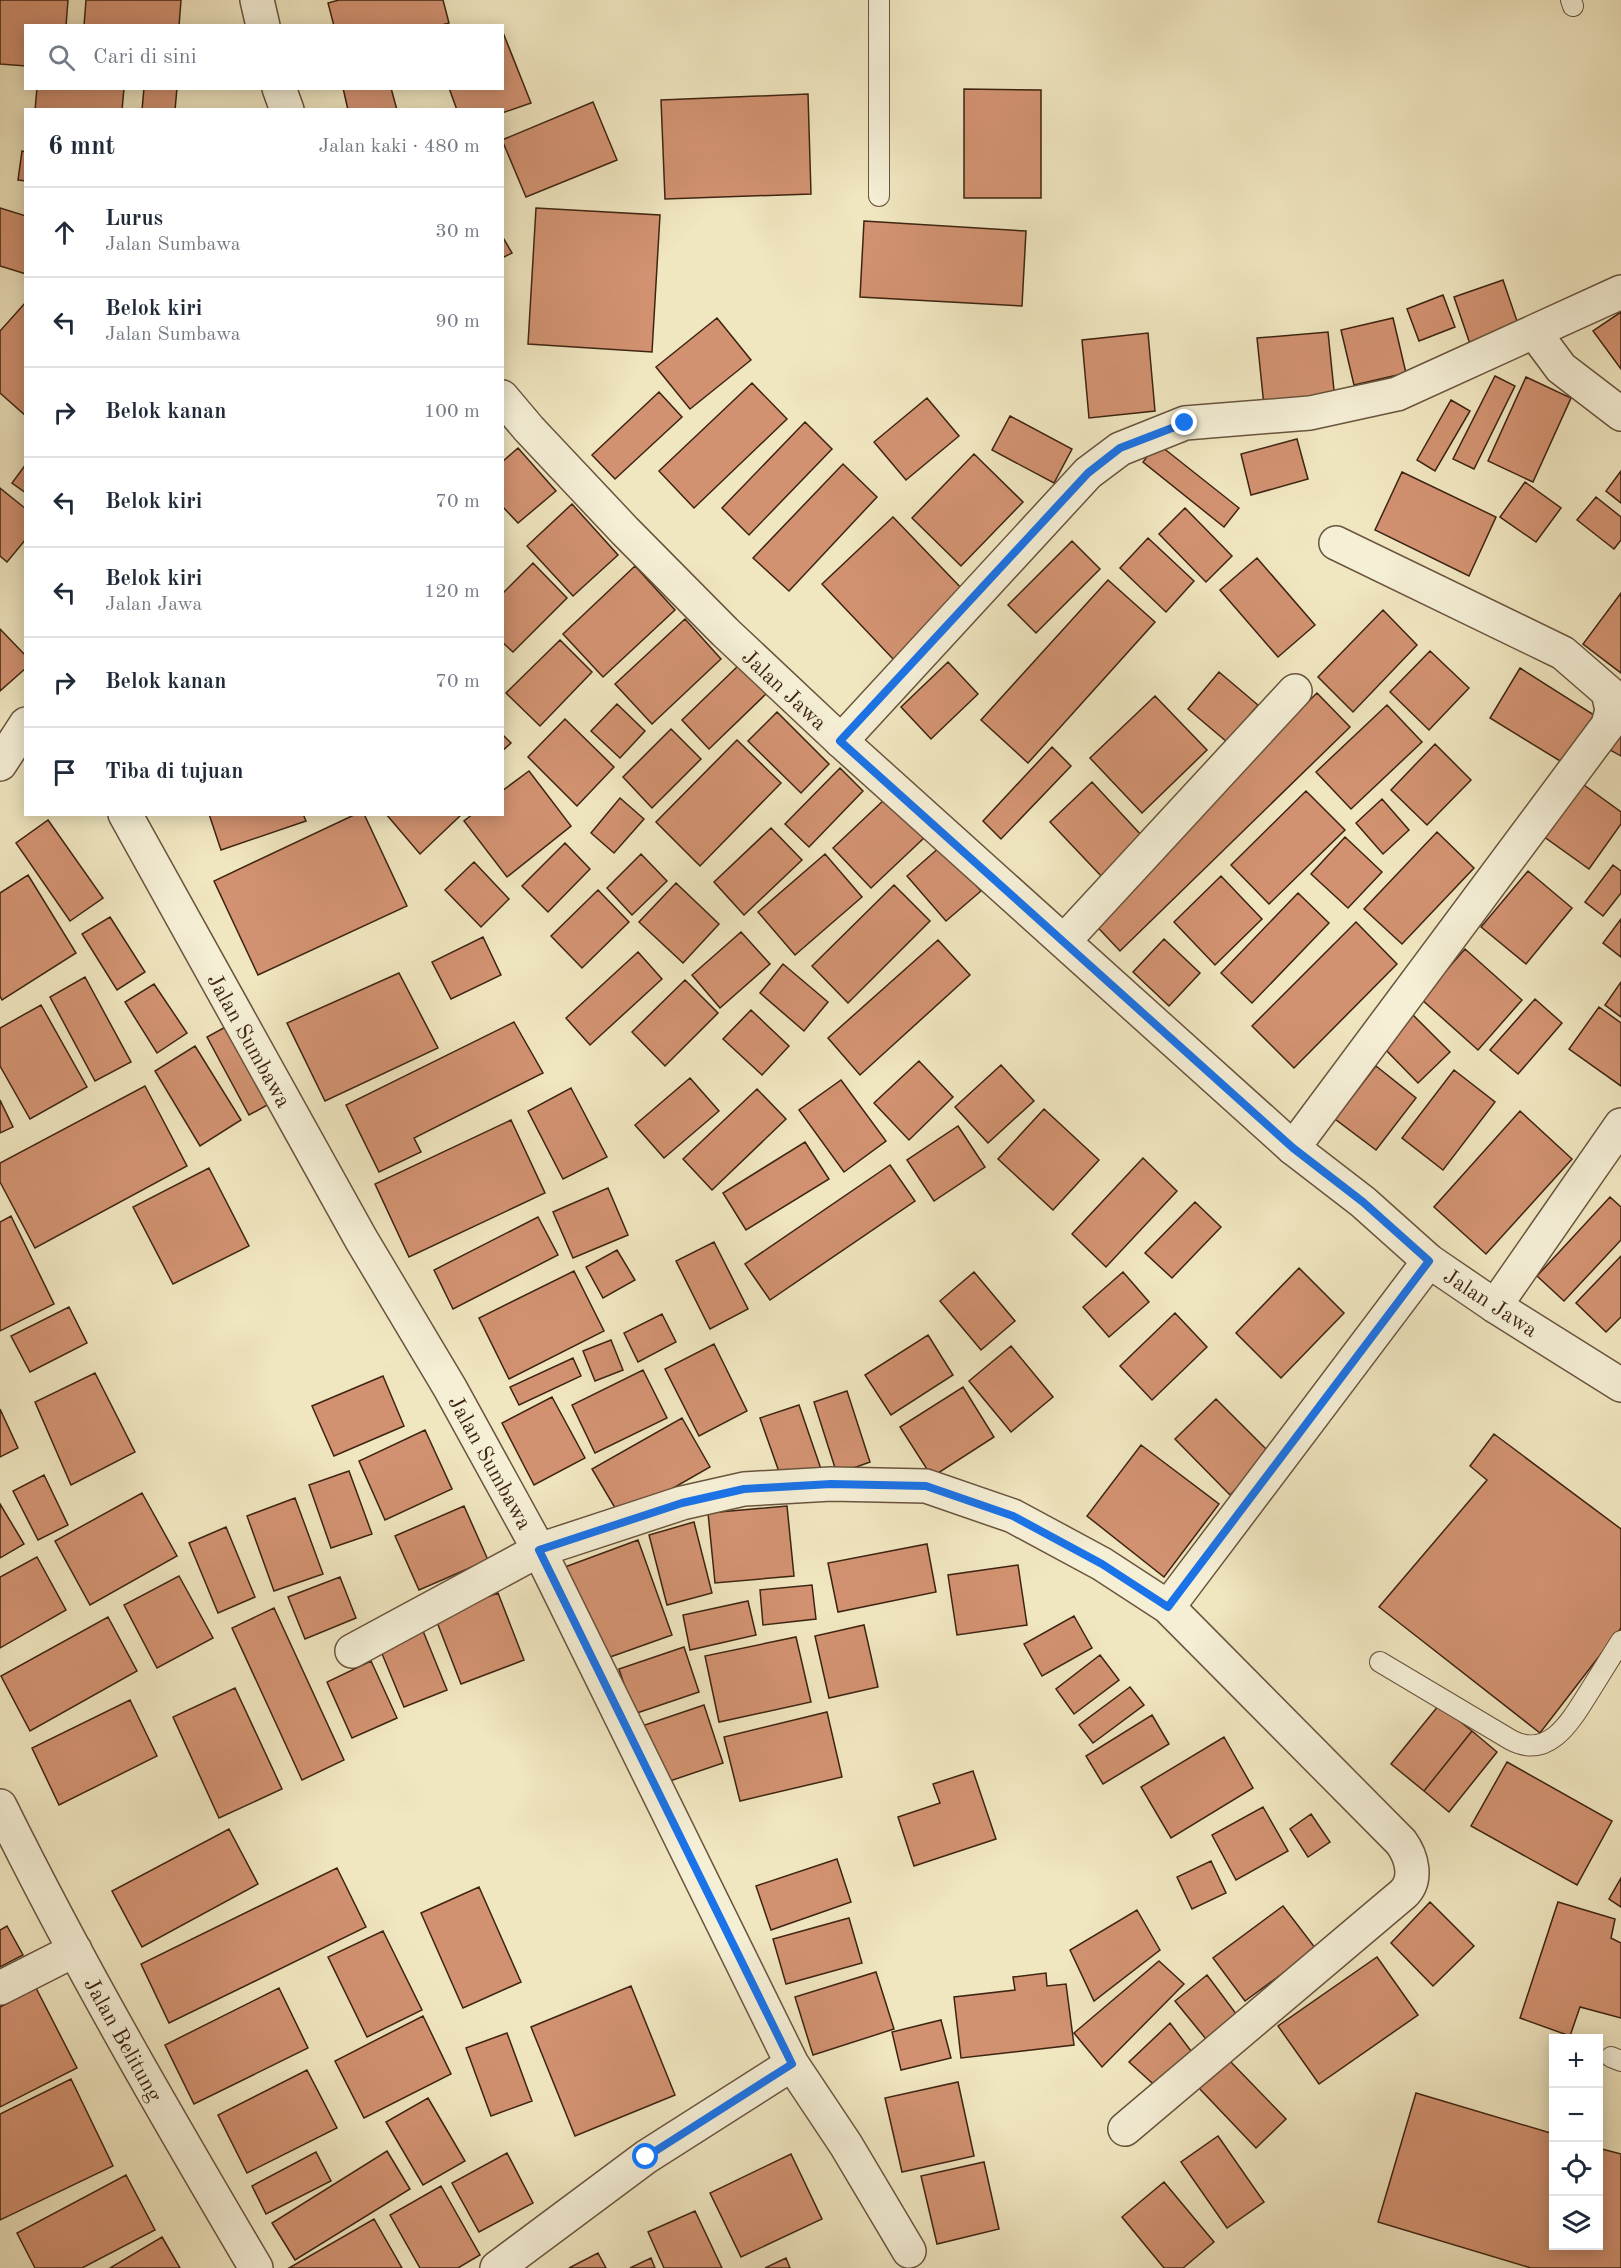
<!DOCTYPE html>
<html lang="id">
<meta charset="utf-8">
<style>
body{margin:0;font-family:"Old Standard TT",serif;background:#f2f2f3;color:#1f2937}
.controls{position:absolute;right:18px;bottom:18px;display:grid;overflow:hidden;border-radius:0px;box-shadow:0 3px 15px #0003}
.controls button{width:54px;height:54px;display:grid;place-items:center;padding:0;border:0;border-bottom:2px solid #e0e1e3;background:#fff;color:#1f2937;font:30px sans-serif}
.stop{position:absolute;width:18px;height:18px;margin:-14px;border:4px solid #1a73e8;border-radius:50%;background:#fff}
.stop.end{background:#1a73e8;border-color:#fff;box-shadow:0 2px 6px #0008}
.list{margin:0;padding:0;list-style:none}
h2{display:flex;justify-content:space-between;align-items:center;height:78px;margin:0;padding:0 24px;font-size:26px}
h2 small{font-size:20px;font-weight:400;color:#747a83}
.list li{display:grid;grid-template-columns:39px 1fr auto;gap:18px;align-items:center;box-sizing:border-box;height:90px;padding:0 24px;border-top:2px solid #e0e1e3}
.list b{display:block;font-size:22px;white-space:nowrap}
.list p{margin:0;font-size:20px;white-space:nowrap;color:#747a83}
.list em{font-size:20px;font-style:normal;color:#747a83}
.icon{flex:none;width:33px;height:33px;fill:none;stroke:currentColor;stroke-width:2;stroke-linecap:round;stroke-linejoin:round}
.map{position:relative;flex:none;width:1621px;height:2268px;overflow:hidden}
.search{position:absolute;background:#fff;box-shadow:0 3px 15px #0003;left:24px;top:24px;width:480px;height:66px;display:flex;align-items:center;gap:15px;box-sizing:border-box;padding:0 21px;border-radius:0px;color:#747a83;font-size:22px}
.panel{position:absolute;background:#fff;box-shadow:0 3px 15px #0003;left:24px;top:108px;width:480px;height:708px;border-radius:0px}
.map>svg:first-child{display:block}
.building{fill:#d29271;stroke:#3e2411;stroke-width:1.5}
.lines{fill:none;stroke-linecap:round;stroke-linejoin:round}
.service-casing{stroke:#6a543d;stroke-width:22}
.minor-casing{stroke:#6a543d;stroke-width:36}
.tertiary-casing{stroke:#6a543d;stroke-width:36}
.service{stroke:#f5efd6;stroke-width:20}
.minor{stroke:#f5efd6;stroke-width:33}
.tertiary{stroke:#f5efd6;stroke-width:33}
.route{stroke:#1a73e8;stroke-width:8}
.labels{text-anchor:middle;stroke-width:4.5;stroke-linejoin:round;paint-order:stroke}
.street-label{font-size:22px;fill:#3e2411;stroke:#f5efd6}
</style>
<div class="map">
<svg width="1621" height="2268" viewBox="0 0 1621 2268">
<rect width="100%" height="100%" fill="#f0e6c0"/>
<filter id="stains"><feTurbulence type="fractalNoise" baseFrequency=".00333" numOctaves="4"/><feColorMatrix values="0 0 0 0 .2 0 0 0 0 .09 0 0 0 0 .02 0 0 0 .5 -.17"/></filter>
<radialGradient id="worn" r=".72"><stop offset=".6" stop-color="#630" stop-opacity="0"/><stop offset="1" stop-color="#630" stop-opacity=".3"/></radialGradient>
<path class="building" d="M0,0H68L66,26H26V66L0,64Z
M86,0H181L179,26H84Z
M339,0H443L449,23L438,26H334L328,3Z
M502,30L531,103L502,113V110H457L449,88H502Z
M37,88H124L122,110H35Z
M144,88H177L175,110H142Z
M343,88H391L397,110H348Z
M964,89L1041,90V198H964Z
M808,94L811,194L665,199L661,100Z
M593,102L617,160L526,197L502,140Z
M22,151L26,152V181L18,180Z
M0,208L26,216V274L0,266Z
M536,208L660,215L652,352L528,344Z
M864,221L1026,231L1022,306L860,297Z
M502,236L512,253L502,258Z
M1503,280L1519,327L1470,344L1454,297Z
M1443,295L1455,327L1419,341L1407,309Z
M26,302V416L0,393V331Z
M1621,312V369L1593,331Z
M717,318L751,360L690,409L656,367Z
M1393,318L1406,373L1354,385L1341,330Z
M1328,332L1335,400L1264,406L1257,338Z
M1148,333L1155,411L1089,418L1082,340Z
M1495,376L1515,386L1474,469L1453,459Z
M1526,377L1571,398L1533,482L1488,461Z
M752,383L787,419L694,508L659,471Z
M659,392L682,417L615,479L592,455Z
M927,398L959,436L906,480L874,442Z
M1451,400L1470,411L1435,471L1417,460Z
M1010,416L1072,449L1054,483L992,450Z
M805,422L832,449L749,535L722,508Z
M1297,439L1308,479L1251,495L1241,454Z
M1157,443L1239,508L1224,527L1143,462Z
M518,448L556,491L518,523L502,506V462Z
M974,454L1023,502L961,566L912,518Z
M26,464V493L12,483Z
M843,464L877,497L789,591L753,558Z
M1621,471V503L1606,491Z
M1402,472L1496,517L1469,576L1375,530Z
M1525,482L1561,508L1536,542L1500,517Z
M0,488L26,509V539L7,562L0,556Z
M1596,497L1621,517V540L1614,549L1577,520Z
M572,504L618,555L573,596L527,546Z
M1185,508L1232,556L1206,582L1159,534Z
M893,517L965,592L894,660L822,584Z
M1148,538L1194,581L1166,612L1120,568Z
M1072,541L1100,569L1036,633L1008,605Z
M1257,558L1315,625L1278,657L1220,590Z
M533,563L567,598L513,652L502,642V594Z
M635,566L675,610L603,677L563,634Z
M1108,580L1155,622L1028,763L981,720Z
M1621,593V673L1583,644Z
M1383,610L1417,645L1353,712L1318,677Z
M685,619L721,659L652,724L615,684Z
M0,629L26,656V668L0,691Z
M560,640L592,672L540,726L506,693Z
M1430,651L1469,688L1429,730L1390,692Z
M948,662L978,694L931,739L901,707Z
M739,665L767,693L709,749L682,720Z
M1520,668L1594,715L1565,764L1490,718Z
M1219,672L1258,705L1227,742L1188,709Z
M1317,693L1350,727L1120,951L1088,917Z
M1155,696L1207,750L1142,813L1090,758Z
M617,704L645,731L620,758L591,731Z
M1387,705L1422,742L1351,809L1316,772Z
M777,712L829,764L801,793L748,741Z
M565,719L614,767L577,806L528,757Z
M671,729L701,759L652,808L623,777Z
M1621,729V756L1610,750Z
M502,734L511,743L502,751Z
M737,740L781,783L700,866L656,822Z
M1435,744L1471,780L1427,825L1391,790Z
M1052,747L1071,766L1001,839L983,821Z
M840,768L863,791L809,847L785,824Z
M529,771L571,826L507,877L464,821L473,814H502V791Z
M1573,777L1621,812V824L1589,869L1536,831Z
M1092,782L1143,837L1102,877L1050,822Z
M1306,791L1345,830L1269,904L1231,865Z
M620,798L644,819L614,853L591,833Z
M886,798L924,838L871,888L833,848Z
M1382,799L1409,830L1383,854L1356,823Z
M209,814H303L306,821L221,850Z
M356,814H364L407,906L258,975L214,881Z
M386,814H462L420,854Z
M48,820L103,898L70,921L16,843Z
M771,828L802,860L744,915L714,882Z
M1437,832L1474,868L1402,944L1364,909Z
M1345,837L1382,872L1348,908L1311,874Z
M565,843L590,869L548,912L522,886Z
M941,846L981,891L946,921L907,876Z
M641,854L667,881L632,915L607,888Z
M825,854L862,897L795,955L758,912Z
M474,862L509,899L481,927L445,890Z
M1613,865L1621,871V893L1603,916L1585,902Z
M1528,871L1572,908L1526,964L1481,927Z
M28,875L76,953L2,1000L0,996V893Z
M1221,876L1262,919L1215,965L1174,922Z
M676,883L719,924L683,963L639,922Z
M894,885L930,921L848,1003L812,966Z
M598,890L629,922L582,968L551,936Z
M1298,893L1329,923L1252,1003L1221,973Z
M110,917L145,972L117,990L82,934Z
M1621,919V957L1603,943Z
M1356,922L1397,964L1294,1068L1252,1026Z
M741,932L770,964L720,1008L692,975Z
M483,937L501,975L451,999L432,962Z
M1164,939L1200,973L1169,1006L1133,972Z
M938,940L970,975L860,1075L828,1038Z
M1465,949L1522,1000L1478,1050L1421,999Z
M638,952L662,979L590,1045L566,1018Z
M783,964L828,1002L804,1031L760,993Z
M399,973L438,1048L325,1101L287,1023Z
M85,977L131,1062L95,1081L50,997Z
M685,980L718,1013L665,1066L632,1032Z
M1621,982V1017L1605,1005Z
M154,984L187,1033L157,1053L125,1002Z
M1535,999L1562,1023L1518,1074L1490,1050Z
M41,1005L87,1087L30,1119L0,1066V1028Z
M1599,1007L1621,1023V1086L1569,1049Z
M751,1010L789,1046L762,1075L723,1039Z
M1412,1014L1450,1052L1418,1083L1381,1045Z
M514,1022L543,1073L414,1138L421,1152L379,1172L346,1105Z
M229,1025L271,1103L249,1115L207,1037Z
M195,1046L241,1120L200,1146L155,1071Z
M919,1061L953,1097L909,1140L874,1103Z
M1001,1065L1034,1101L988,1143L955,1107Z
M1376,1066L1416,1098L1376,1150L1335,1119Z
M1454,1070L1495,1102L1443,1170L1402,1138Z
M690,1078L719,1111L664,1158L635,1125Z
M841,1080L886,1141L844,1172L799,1110Z
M145,1086L187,1166L35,1248L0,1182V1163Z
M571,1088L607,1157L563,1179L528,1111Z
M757,1089L786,1119L712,1190L683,1159Z
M0,1100L13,1127L0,1133Z
M1044,1109L1099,1160L1053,1210L998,1159Z
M1520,1111L1572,1159L1486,1254L1434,1207Z
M511,1120L545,1193L409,1257L375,1184Z
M958,1126L985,1167L934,1201L907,1160Z
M805,1142L829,1179L746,1230L723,1193Z
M1143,1158L1177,1191L1106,1267L1072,1234Z
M890,1165L915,1201L770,1300L745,1264Z
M209,1168L249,1246L173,1284L133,1207Z
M608,1188L628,1235L573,1258L553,1212Z
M1610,1197L1621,1207V1240L1564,1301L1537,1276Z
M1195,1202L1221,1227L1172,1278L1145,1253Z
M11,1216L54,1304L0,1331V1222Z
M538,1217L558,1255L453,1309L434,1270Z
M714,1242L748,1309L710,1329L676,1261Z
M617,1250L635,1280L603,1298L586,1267Z
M1621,1256V1317L1606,1332L1576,1303Z
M1299,1268L1344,1313L1281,1378L1236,1333Z
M574,1271L604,1331L509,1379L479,1318Z
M974,1272L1015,1321L981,1350L940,1301Z
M1123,1272L1149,1302L1109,1337L1083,1307Z
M69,1307L87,1343L30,1372L11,1336Z
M1175,1313L1207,1347L1152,1400L1120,1366Z
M662,1314L676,1342L638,1362L624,1333Z
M928,1335L953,1375L891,1415L865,1375Z
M611,1340L623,1370L595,1381L583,1351Z
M714,1344L747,1411L699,1436L665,1369Z
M1011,1346L1053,1397L1011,1432L969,1381Z
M573,1358L581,1376L519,1405L510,1387Z
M643,1370L667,1418L595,1453L572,1405Z
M95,1373L135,1452L71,1485L35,1402Z
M383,1376L404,1426L334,1456L312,1406Z
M963,1387L994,1437L932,1477L900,1427Z
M847,1391L870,1462L837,1474L814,1402Z
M552,1397L585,1458L534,1485L502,1423Z
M1216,1399L1271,1454L1230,1495L1175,1439Z
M799,1405L821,1469L783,1483L760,1418Z
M0,1409L18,1448L0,1457Z
M682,1418L710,1467L621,1518L592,1469Z
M425,1430L452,1489L385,1520L359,1461Z
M1494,1434L1621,1529V1628L1540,1733L1379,1607L1487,1480L1470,1466Z
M1141,1445L1219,1504L1164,1577L1087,1516Z
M349,1471L372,1534L331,1548L309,1485Z
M44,1475L68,1525L38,1540L13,1491Z
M142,1493L177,1556L90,1605L55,1541Z
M295,1498L323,1574L274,1591L247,1516Z
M0,1504L24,1544L0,1558Z
M464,1506L488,1560L419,1590L395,1536Z
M787,1506L794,1576L715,1583L708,1513Z
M694,1522L712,1593L667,1605L649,1535Z
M226,1527L255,1597L218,1613L189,1543Z
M638,1540L672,1635L599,1661L565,1567Z
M927,1544L936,1592L838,1612L828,1563Z
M37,1557L66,1610L0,1648V1577Z
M1018,1565L1027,1625L957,1635L948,1575Z
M179,1576L213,1638L157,1668L124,1605Z
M340,1577L356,1618L305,1639L288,1597Z
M812,1585L816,1619L763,1625L760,1590Z
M498,1593L524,1660L461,1684L435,1617Z
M748,1601L756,1635L690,1650L683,1615Z
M274,1608L344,1760L302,1780L232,1628Z
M1074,1616L1092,1648L1042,1676L1024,1644Z
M108,1617L137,1671L30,1731L1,1676Z
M864,1625L878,1687L829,1698L815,1636Z
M421,1626L447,1690L404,1707L378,1644Z
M796,1637L811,1702L719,1722L705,1656Z
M684,1647L699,1692L634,1714L619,1669Z
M1100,1655L1119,1680L1074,1714L1056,1689Z
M371,1661L397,1718L352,1738L327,1682Z
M1130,1687L1144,1705L1093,1743L1079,1725Z
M235,1688L282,1789L219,1818L173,1717Z
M130,1700L157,1756L59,1805L32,1748Z
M704,1705L723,1763L661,1784L642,1726Z
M1439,1705L1472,1731L1424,1791L1391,1764Z
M827,1712L842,1777L740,1801L724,1737Z
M1152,1715L1169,1744L1103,1784L1086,1756Z
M1472,1731L1497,1752L1449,1812L1424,1791Z
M1224,1737L1253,1788L1171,1838L1141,1787Z
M1507,1762L1612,1821L1577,1885L1471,1826Z
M973,1771L996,1839L914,1866L898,1817L940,1803L933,1784Z
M1263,1807L1288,1851L1236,1880L1212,1835Z
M1311,1814L1330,1842L1308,1857L1290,1829Z
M229,1829L258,1884L142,1947L112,1891Z
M837,1859L851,1902L771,1930L756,1886Z
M1211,1861L1226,1893L1192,1909L1177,1877Z
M337,1868L366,1927L169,2023L141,1964Z
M1621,1878V1907L1609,1899Z
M479,1887L521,1982L463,2008L421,1913Z
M1430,1902L1474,1946L1433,1986L1391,1943Z
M1558,1902L1615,1919L1611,1938L1621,1943V2018L1580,2007L1570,2036L1520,2018Z
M1283,1906L1316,1949L1245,2001L1213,1958Z
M1137,1910L1160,1950L1094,2001L1070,1950Z
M849,1918L862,1963L786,1984L773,1939Z
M7,1926L23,1955L0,1967V1930Z
M383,1931L422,2010L367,2037L328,1957Z
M1377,1957L1418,2015L1319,2084L1278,2026Z
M1159,1961L1184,1984L1102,2067L1074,2033Z
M876,1972L894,2029L813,2055L795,1997Z
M1046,1973L1047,1986L1066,1984L1074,2045L961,2058L954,1997L1015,1990L1013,1977Z
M1207,1975L1237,2015L1206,2039L1175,2001Z
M631,1986L675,2095L575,2136L531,2027Z
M36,1988L77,2068L0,2107V2007Z
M279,1988L308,2048L194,2104L165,2045Z
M423,2016L451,2074L364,2118L335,2061Z
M941,2020L951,2058L901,2070L892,2032Z
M1170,2023L1197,2059L1161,2091L1129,2062Z
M507,2033L532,2101L491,2116L466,2048Z
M1226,2057L1286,2119L1256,2148L1197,2086Z
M307,2070L337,2128L247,2173L218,2115Z
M71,2079L113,2166L0,2220V2114Z
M958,2082L974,2156L902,2172L885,2098Z
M1416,2093L1554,2134V2246H1598V2148L1621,2154V2268H1531L1378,2222Z
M428,2098L465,2161L423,2185L386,2122Z
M1218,2136L1264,2202L1227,2228L1181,2162Z
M387,2151L410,2189L295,2260L272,2223Z
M316,2152L331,2181L266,2214L252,2186Z
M507,2153L533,2203L479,2232L452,2183Z
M791,2154L822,2219L741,2257L710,2193Z
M984,2162L999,2229L937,2244L921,2176Z
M126,2175L155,2230L82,2268H35L17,2233Z
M1164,2182L1214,2242L1183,2268H1164L1122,2217Z
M441,2186L480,2255L458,2268H420L390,2215Z
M695,2211L722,2268H664L648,2232Z
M374,2219L402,2268H289Z
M162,2237L180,2268H110Z
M598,2253L606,2268H569Z
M651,2258L655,2268H630Z
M786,2258L790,2268H765Z"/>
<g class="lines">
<g class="service-casing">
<path id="service" d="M1571,0L1573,6
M879,196V0
M1380,1662L1511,1740C1551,1761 1573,1717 1591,1689C1601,1673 1611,1657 1621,1641
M1611,2057L1621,2061"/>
</g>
<g class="minor-casing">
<path id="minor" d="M1535,333L1561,368L1621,414
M841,741L1088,473L1120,449L1185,423L1310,413L1397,394L1621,292
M125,814L361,1239L450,1388L539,1550L792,2064L646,2157L497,2268
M1064,941L1295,691
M1293,1148L1608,725L1612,710L1608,692L1563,653L1336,543
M1495,1306L1621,1125
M1168,1607L1429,1261
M352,1651L539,1550L682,1503L744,1489L831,1484L926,1486L1013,1516L1102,1564L1168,1607L1401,1842C1412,1857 1418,1880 1403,1894L1125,2129
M0,1806C78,1964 167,2117 256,2268
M0,1988L75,1950
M792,2064L846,2145L909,2251"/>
</g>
<g class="tertiary-casing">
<path id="tertiary" d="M257,0L263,26
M279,88L287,110
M502,397L529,429L625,531L725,632L841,741L1293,1148L1363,1202L1429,1261L1495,1306L1621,1385
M0,764L26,724"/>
</g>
<use href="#service" class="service"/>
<use href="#minor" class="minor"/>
<use href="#tertiary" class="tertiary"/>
</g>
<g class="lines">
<path class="route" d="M646,2157L792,2064L539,1550L682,1503L744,1489L831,1484L926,1486L1013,1516L1102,1564L1168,1607L1429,1261L1363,1202L1293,1148L840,741L1088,473L1120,448L1185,423"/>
</g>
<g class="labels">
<g class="street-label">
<text transform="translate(785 689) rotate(43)" y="8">Jalan Jawa</text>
<text transform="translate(250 1040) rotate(61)" y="8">Jalan Sumbawa</text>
<text transform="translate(1491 1302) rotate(33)" y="8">Jalan Jawa</text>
<text transform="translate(491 1462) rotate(61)" y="8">Jalan Sumbawa</text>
<text transform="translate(124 2039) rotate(61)" y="8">Jalan Belitung</text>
</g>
</g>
<rect width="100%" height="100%" filter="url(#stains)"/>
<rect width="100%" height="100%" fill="url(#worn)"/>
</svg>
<div class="controls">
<button>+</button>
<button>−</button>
<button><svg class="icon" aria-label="locate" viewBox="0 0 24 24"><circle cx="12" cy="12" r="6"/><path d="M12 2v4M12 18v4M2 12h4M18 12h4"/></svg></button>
<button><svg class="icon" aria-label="layers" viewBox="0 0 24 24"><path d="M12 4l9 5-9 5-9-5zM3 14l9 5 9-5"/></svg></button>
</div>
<div class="stop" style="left:646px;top:2157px"></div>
<div class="stop end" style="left:1185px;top:423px"></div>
<div class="search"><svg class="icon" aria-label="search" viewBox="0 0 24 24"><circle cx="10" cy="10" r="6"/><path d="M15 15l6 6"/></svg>Cari di sini</div>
<section class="panel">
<h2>6 mnt<small>Jalan kaki · 480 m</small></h2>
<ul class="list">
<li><svg class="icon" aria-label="ahead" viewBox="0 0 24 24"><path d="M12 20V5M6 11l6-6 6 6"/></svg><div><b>Lurus</b><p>Jalan Sumbawa</p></div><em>30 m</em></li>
<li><svg class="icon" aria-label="left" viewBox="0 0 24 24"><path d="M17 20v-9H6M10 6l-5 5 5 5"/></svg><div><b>Belok kiri</b><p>Jalan Sumbawa</p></div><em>90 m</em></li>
<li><svg class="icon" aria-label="right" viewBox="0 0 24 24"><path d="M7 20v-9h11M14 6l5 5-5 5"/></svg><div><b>Belok kanan</b></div><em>100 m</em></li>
<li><svg class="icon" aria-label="left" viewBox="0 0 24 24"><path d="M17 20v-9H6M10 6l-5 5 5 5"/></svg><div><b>Belok kiri</b></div><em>70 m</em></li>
<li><svg class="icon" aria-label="left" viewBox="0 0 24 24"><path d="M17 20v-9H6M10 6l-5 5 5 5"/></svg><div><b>Belok kiri</b><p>Jalan Jawa</p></div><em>120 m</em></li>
<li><svg class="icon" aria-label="right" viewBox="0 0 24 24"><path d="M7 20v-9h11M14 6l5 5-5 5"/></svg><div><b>Belok kanan</b></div><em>70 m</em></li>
<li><svg class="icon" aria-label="arrive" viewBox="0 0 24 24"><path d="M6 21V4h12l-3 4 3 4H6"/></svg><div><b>Tiba di tujuan</b></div></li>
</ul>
</section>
</div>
